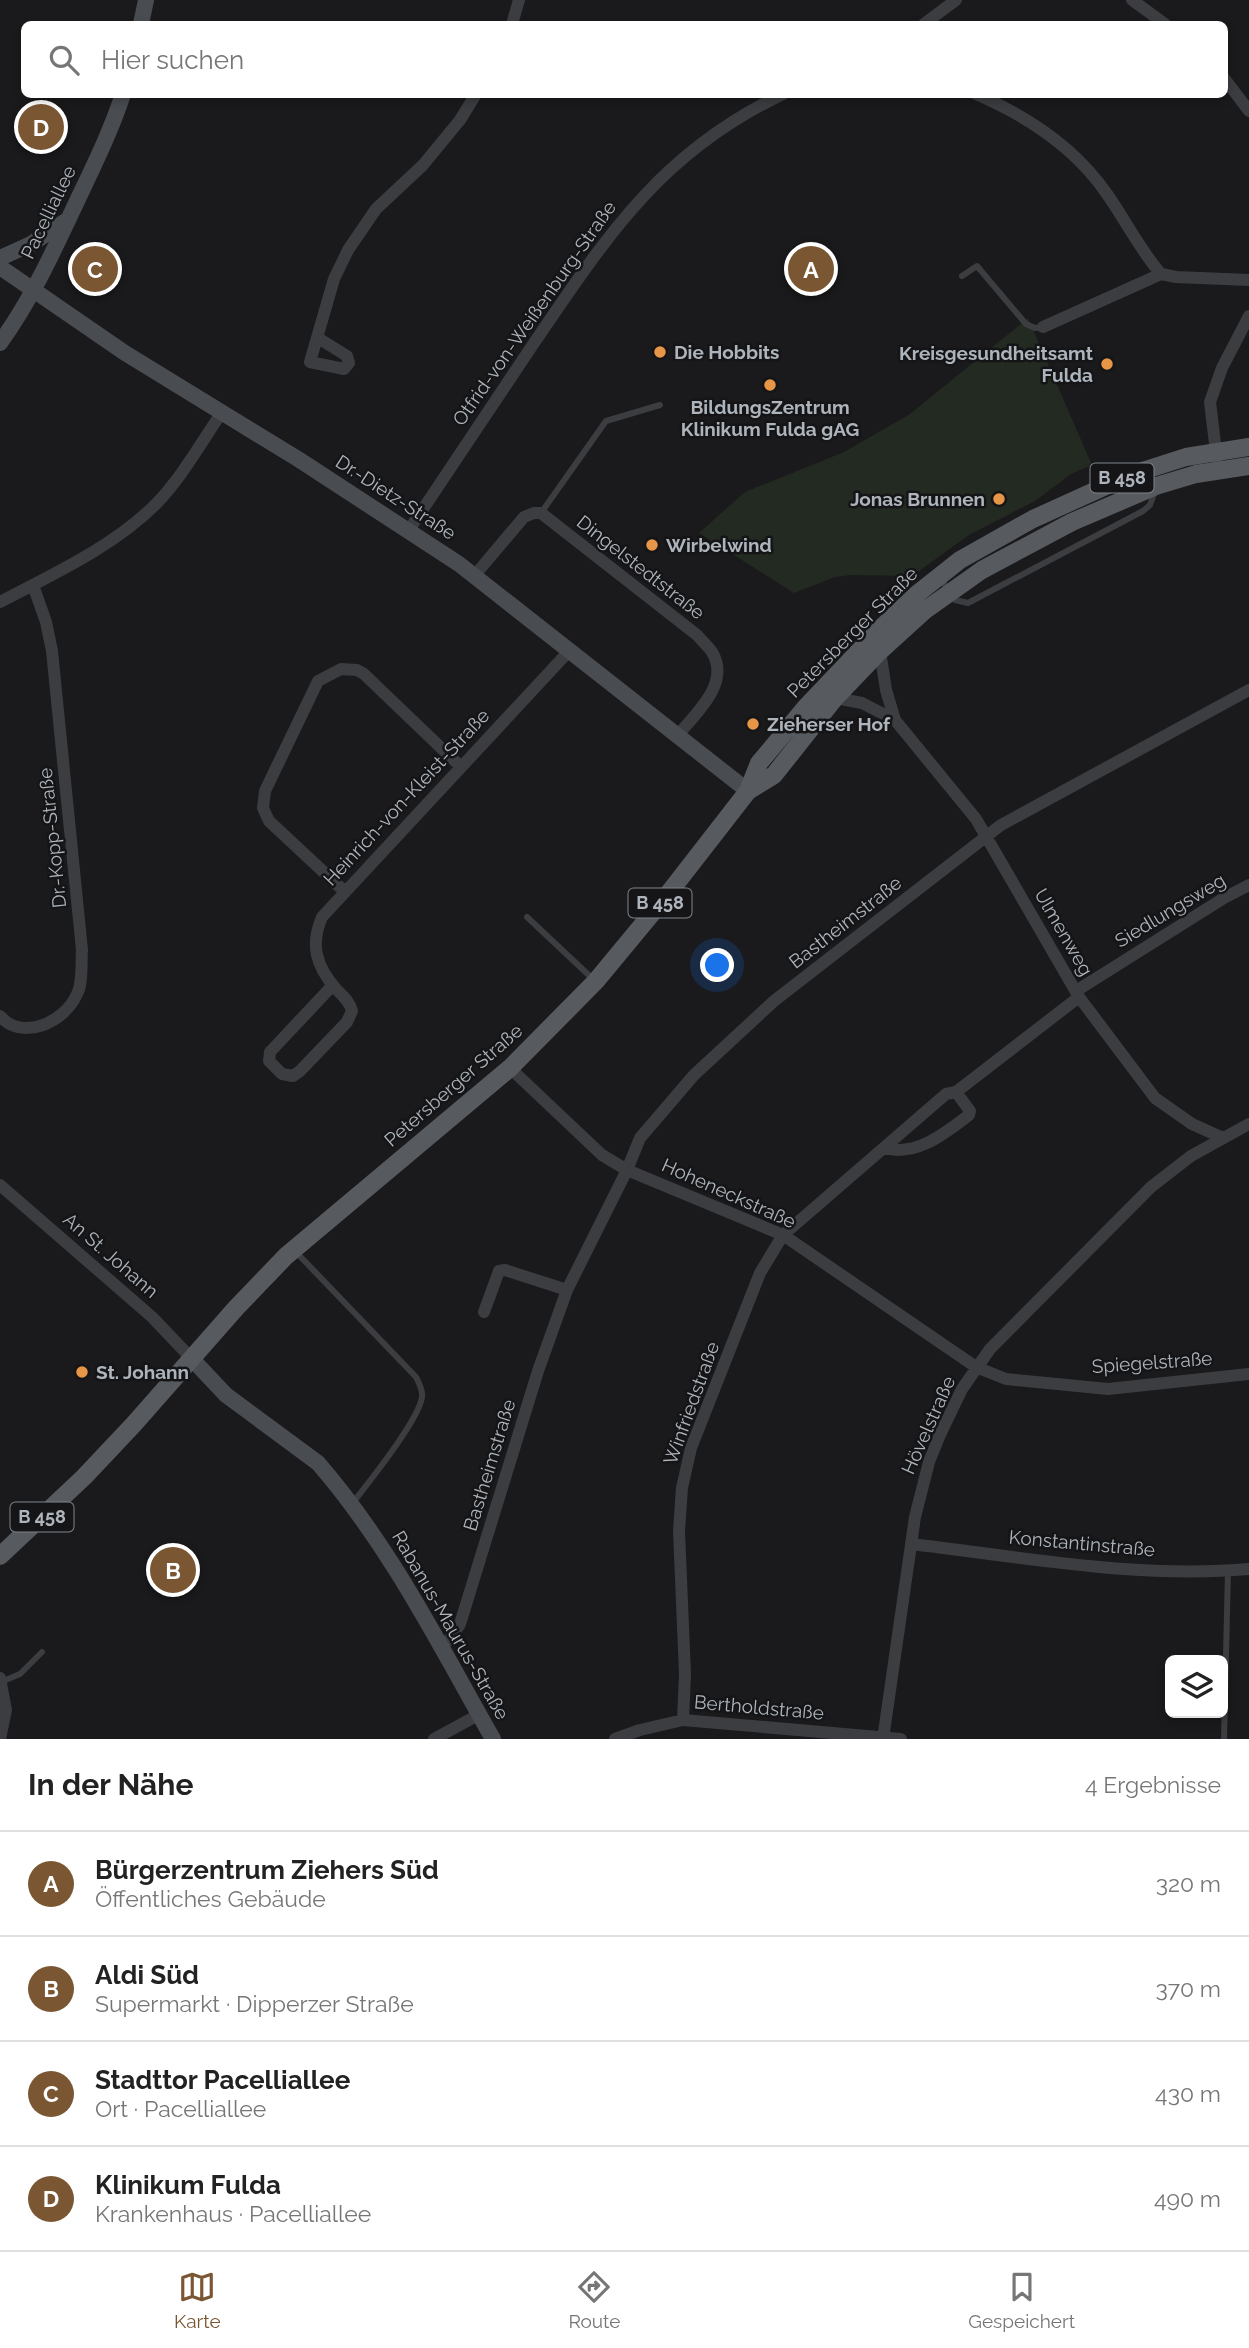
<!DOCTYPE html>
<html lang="de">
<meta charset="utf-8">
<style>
body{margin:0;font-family:Raleway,sans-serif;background:#f6f6f6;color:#222}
.controls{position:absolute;right:21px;bottom:21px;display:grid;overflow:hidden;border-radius:10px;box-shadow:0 4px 10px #0003}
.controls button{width:63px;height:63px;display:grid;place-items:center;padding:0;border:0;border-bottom:2px solid #e0e0e0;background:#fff;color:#222;font:35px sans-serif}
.you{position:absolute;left:718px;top:966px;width:24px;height:24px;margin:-18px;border:5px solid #fff;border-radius:50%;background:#1a73e8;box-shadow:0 0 0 10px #1a73e833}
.badge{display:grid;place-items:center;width:46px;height:46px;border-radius:50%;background:#7b5633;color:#fff;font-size:23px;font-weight:700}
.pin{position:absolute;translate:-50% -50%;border:4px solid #fff;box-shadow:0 2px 7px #0006}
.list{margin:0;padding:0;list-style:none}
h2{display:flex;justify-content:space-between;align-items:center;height:91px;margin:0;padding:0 28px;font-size:30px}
h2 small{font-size:23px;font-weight:400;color:#767676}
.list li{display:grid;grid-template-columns:46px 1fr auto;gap:21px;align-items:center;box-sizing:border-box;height:105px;padding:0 28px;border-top:2px solid #e0e0e0}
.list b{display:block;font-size:26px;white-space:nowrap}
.list p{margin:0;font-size:23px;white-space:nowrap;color:#767676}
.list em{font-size:23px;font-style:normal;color:#767676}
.icon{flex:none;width:38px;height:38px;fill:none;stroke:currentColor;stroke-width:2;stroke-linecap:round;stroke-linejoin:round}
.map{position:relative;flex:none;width:1249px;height:1739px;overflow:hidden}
.search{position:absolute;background:#fff;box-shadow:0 4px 10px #0003;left:21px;right:21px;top:21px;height:77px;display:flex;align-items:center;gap:18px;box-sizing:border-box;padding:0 24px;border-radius:10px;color:#767676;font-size:26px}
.sheet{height:511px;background:#fff}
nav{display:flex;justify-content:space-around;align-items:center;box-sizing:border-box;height:98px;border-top:2px solid #e0e0e0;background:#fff;font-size:19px;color:#767676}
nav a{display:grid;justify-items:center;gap:4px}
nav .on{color:#7b5633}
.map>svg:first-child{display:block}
.green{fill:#222a22}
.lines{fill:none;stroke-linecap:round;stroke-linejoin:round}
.service{stroke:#3b3d41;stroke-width:6}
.minor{stroke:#3b3d41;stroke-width:12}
.secondary{stroke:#494c51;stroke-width:16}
.primary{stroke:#575b60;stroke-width:18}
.poi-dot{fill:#e79547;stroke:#151517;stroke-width:2.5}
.labels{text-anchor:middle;stroke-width:5;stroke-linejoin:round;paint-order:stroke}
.shield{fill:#151517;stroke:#7f848a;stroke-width:2}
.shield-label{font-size:18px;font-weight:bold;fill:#adb4bb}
.street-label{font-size:19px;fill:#adb4bb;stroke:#151517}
.poi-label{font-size:19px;font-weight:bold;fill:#adb4bb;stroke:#151517;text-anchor:start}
</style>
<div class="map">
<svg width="1249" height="1739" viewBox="0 0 1249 1739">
<rect width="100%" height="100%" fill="#1a1a1c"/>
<path class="green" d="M1028,318L1092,465L1071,474L1035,501L969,535L912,576L851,575L835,577L794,593L699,533L745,492L844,452L910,414Z"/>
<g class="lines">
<path class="service" d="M962,276L977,266L1026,324L1035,328L1043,327
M541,513L606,421L660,405
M940,578L955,600L968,603L1143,511L1150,505L1155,491
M527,917L594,980
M295,1251L416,1377C419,1383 423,1390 422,1397C419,1420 368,1483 352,1504
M1,1682L20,1674L42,1652
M1224,1739L1228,1571"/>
<path class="minor" d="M1132,0L1165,24
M512,24L519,0
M924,24L956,0
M1224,78L1249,111
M976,94C1027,116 1075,147 1107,194C1126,221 1140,250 1161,274
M1043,327L1161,274L1176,277L1249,280
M318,338L347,356L349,363L344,369L310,362L334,279L348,250L376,209L423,165L460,120L476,94
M1217,460L1210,402L1222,368L1249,316
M409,530C451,468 492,405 534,343C607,236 661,152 783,94
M475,575L524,517L534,513H541L697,635C702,641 708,646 712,652C731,683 696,713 678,735
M0,602C53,574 113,547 156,504C182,477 201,443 222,412
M880,651L886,690L895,720L976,819L1079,997L1155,1098L1192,1124L1223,1138
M835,698L862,703L895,720
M344,891L269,821L263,808L265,791L318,681L341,669L357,670L364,674L460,766
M333,985L270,1052L269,1061L282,1074L293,1076L300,1071L347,1022L352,1011C350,1002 343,996 336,989C316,966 310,945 322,917L570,650
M1076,991L1224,898L1249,885
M0,1016C22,1042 65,1022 77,994C83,983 81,963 82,950L52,651L46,622L33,585
M510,1068L602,1155L627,1170L783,1235L976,1367L1006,1379L1108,1389L1249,1374
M956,1092L1079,997
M0,1185L152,1317L192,1359
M484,1312L499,1271L505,1270L567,1290
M911,1544C1023,1557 1137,1579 1249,1569
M441,1645L449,1640L460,1624L538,1371L567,1290L627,1170L640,1138L694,1075L774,1001L1001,825L1249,690
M0,1678L6,1710L0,1739
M683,1720L685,1674L679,1531L682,1488L691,1448L760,1273L783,1235L946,1094L956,1092L970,1111L969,1115C945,1133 917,1157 884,1148
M434,1739L480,1714
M615,1739L640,1730L683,1720L901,1739
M883,1739L915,1517L929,1462L939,1437L962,1389L990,1349L1151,1187L1191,1156L1249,1124"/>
<path class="secondary" d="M141,24L146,0
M0,258L31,244L66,221
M0,267L125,353L298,459L459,564L748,791
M0,343C32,299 55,248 78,199C94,165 111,131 123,94
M192,1359L226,1395L318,1463C390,1546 439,1644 493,1739"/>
<path class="primary" d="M748,791L774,775L835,698L880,651L924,611L982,570L1072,522L1156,486L1196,474L1249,466
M0,1556L84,1477L134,1424L236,1308L286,1256L510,1068L596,981L668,894L748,791L759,763L770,750L805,708L880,629L917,594L960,560L1033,519L1130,475L1186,457L1249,447"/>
</g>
<g class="poi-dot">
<circle cx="660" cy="352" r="7"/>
<circle cx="1107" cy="364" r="7"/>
<circle cx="770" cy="385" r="7"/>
<circle cx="999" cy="499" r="7"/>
<circle cx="652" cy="545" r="7"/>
<circle cx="753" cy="724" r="7"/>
<circle cx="82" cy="1372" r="7"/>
</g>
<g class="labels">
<g class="shield">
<rect x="1090.5" y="463.5" width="63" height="29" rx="5"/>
<rect x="628.5" y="888.5" width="63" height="29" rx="5"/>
<rect x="10.5" y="1502.5" width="63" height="29" rx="5"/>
</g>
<g class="shield-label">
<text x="1122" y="484">B 458</text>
<text x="660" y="909">B 458</text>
<text x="42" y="1523">B 458</text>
</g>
<g class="street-label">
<text transform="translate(48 212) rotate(-64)" y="7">Pacelliallee</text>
<text transform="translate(534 313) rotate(-55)" y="7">Otfrid-von-Weißenburg-Straße</text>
<text transform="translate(396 497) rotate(33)" y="7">Dr.-Dietz-Straße</text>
<text transform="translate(641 567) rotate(38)" y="7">Dingelstedtstraße</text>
<text transform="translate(852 632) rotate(-45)" y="7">Petersberger Straße</text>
<text transform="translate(406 797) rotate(-47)" y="7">Heinrich-von-Kleist-Straße</text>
<text transform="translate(52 838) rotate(-96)" y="7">Dr.-Kopp-Straße</text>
<text transform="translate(1170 910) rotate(-31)" y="7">Siedlungsweg</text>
<text transform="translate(845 922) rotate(-38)" y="7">Bastheimstraße</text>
<text transform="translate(1064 932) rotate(60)" y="7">Ulmenweg</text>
<text transform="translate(453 1085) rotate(-41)" y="7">Petersberger Straße</text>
<text transform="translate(729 1193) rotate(24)" y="7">Hoheneckstraße</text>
<text transform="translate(111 1255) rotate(41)" y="7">An St. Johann</text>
<text transform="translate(1152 1362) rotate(-4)" y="7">Spiegelstraße</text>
<text transform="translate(691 1403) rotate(-70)" y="7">Winfriedstraße</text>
<text transform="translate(928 1425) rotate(-66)" y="7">Hövelstraße</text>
<text transform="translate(489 1465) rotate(-73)" y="7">Bastheimstraße</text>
<text transform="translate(1082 1543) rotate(5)" y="7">Konstantinstraße</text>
<text transform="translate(451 1625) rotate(60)" y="7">Rabanus-Maurus-Straße</text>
<text transform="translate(759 1707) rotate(5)" y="7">Bertholdstraße</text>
</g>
<g class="poi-label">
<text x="674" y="359">Die Hobbits</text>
<text x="1093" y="360" text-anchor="end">Kreisgesundheitsamt<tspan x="1093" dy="22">Fulda</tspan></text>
<text x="770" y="414" text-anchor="middle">BildungsZentrum<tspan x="770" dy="22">Klinikum Fulda gAG</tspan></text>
<text x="985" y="506" text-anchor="end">Jonas Brunnen</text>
<text x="666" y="552">Wirbelwind</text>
<text x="767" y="731">Zieherser Hof</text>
<text x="96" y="1379">St. Johann</text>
</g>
</g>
</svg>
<div class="controls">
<button><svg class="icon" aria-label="layers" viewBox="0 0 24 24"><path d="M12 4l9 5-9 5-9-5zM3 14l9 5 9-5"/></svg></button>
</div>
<div class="you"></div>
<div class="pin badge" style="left:811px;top:269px">A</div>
<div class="pin badge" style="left:173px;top:1570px">B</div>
<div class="pin badge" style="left:95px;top:269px">C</div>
<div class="pin badge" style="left:41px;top:127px">D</div>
<div class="search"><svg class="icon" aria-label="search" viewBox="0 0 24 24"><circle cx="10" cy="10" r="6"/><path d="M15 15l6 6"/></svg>Hier suchen</div>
</div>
<section class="sheet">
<h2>In der Nähe<small>4 Ergebnisse</small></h2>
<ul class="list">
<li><span class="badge">A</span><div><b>Bürgerzentrum Ziehers Süd</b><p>Öffentliches Gebäude</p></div><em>320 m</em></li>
<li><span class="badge">B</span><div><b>Aldi Süd</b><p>Supermarkt · Dipperzer Straße</p></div><em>370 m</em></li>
<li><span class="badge">C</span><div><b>Stadttor Pacelliallee</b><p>Ort · Pacelliallee</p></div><em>430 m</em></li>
<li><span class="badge">D</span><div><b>Klinikum Fulda</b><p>Krankenhaus · Pacelliallee</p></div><em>490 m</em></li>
</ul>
</section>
<nav>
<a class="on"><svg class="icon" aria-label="map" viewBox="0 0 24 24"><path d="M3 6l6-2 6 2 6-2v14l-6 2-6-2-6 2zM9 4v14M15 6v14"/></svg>Karte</a>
<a><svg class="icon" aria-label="directions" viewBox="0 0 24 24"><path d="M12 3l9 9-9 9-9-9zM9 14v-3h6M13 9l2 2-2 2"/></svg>Route</a>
<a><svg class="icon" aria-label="saved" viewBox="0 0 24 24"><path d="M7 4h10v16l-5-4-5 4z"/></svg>Gespeichert</a>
</nav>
